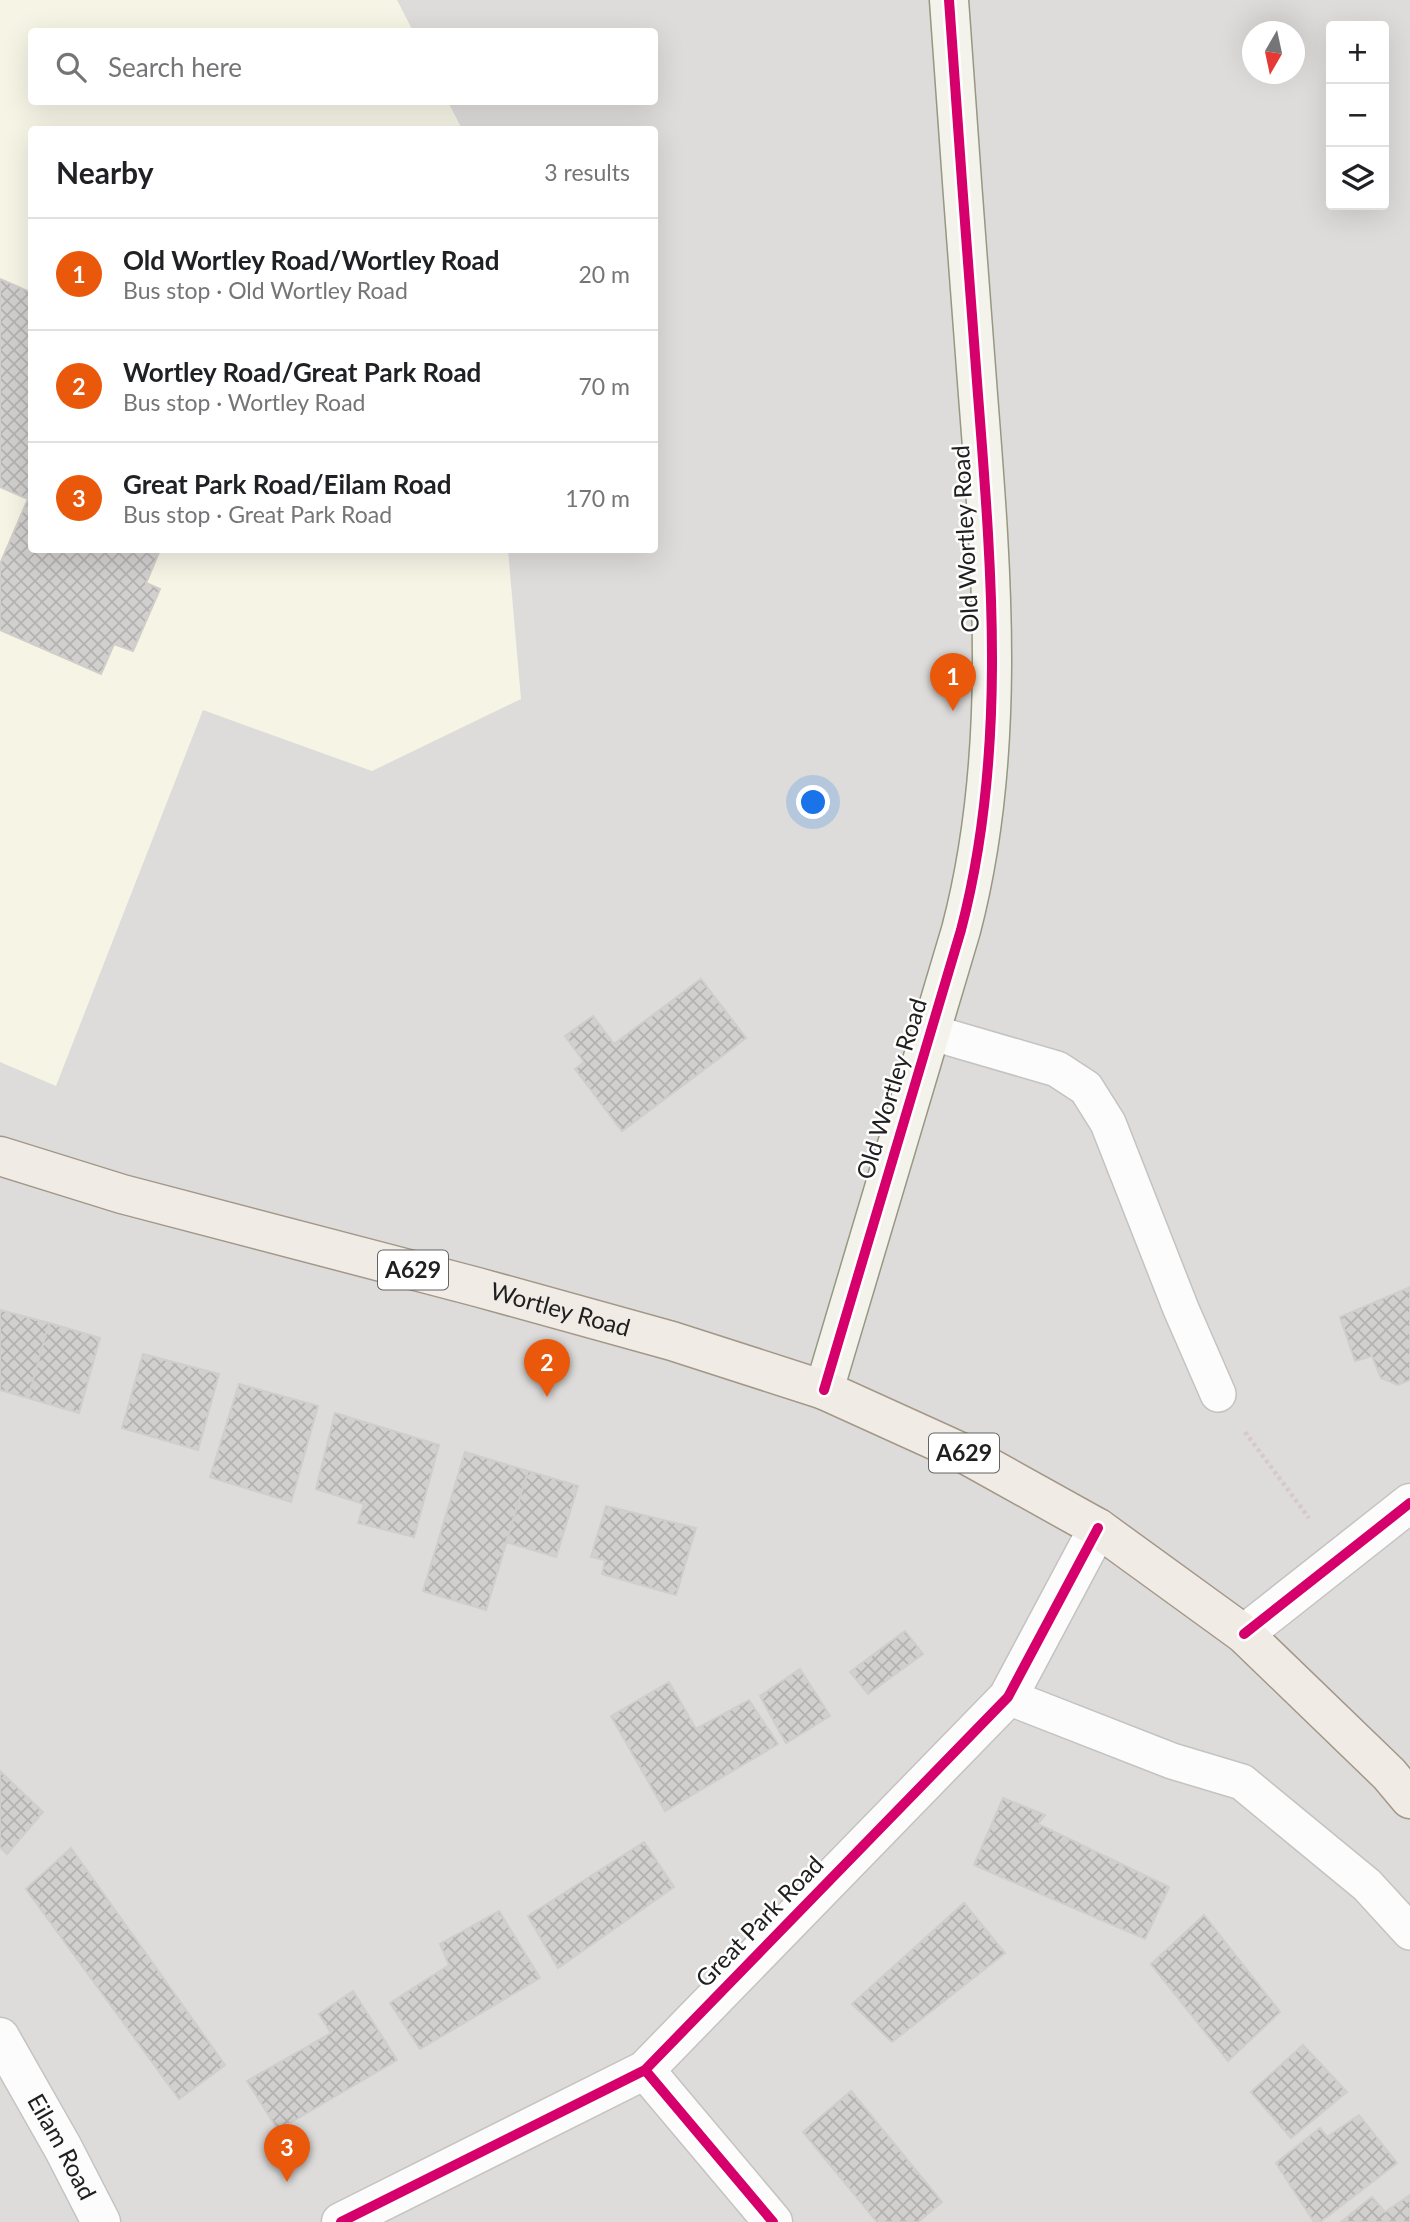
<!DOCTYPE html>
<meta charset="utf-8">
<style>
body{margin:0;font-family:Lato,sans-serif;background:#f6f6f6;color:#202124}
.controls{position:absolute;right:21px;top:21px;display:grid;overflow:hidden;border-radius:7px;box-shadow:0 7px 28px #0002}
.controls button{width:63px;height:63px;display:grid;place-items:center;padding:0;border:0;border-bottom:2px solid #e0e0e0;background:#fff;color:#202124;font:35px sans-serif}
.compass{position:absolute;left:1242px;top:21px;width:63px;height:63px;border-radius:50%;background:#fff;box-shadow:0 7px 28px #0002;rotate:189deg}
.you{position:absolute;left:814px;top:803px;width:24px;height:24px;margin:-18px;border:5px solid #fff;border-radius:50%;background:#1a73e8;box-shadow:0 0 0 10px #1a73e833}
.badge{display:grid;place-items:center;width:46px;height:46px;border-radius:50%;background:#ea580c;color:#fff;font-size:23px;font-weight:700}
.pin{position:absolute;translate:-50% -58px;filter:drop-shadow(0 2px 4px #0008)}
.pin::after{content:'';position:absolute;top:37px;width:24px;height:21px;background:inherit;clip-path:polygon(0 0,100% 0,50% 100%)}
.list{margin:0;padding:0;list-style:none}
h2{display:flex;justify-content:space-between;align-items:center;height:91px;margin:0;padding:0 28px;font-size:30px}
h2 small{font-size:23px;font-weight:400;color:#757577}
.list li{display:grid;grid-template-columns:46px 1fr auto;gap:21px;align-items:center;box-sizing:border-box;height:112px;padding:0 28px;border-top:2px solid #e0e0e0}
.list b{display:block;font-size:26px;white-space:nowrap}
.list p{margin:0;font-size:23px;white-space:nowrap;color:#757577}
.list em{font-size:23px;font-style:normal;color:#757577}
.icon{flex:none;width:38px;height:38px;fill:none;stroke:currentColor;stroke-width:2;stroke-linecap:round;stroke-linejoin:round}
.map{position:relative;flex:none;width:1410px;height:2222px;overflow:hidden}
.search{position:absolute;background:#fff;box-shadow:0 7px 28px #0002;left:28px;top:28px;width:630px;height:77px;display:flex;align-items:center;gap:18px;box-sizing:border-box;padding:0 24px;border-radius:7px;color:#757577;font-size:26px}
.panel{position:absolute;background:#fff;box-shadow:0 7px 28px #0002;left:28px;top:126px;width:630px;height:427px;border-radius:7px}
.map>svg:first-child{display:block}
.residential{fill:#dddcda;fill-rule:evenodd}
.education{fill:#f6f4e5}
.building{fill:url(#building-cross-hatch);stroke:#d1cdca;stroke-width:2}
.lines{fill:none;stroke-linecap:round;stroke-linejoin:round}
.lane-casing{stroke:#c4c3c1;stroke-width:38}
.street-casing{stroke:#c4c3c1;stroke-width:41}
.secondary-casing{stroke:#979782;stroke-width:41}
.primary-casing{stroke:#a39787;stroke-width:41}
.path{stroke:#d7c9c8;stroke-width:4.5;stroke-dasharray:3.5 3.5;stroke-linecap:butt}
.lane{stroke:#fcfcfc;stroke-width:35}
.street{stroke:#fcfcfc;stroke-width:38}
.secondary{stroke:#f3f3ec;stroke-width:38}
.primary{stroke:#f1ebe6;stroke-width:38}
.cycleway-casing{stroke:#fff;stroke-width:15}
.cycleway{stroke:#d6006c;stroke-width:10}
.labels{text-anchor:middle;stroke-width:5;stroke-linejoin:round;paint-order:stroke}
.shield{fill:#fff;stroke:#636363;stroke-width:2}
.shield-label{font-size:23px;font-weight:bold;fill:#202020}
.street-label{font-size:24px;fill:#202020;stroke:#fff}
</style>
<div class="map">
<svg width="1410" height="2222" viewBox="0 0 1410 2222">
<defs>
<pattern id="building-cross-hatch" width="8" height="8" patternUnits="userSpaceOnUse" patternTransform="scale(1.75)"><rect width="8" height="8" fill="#d2d0ce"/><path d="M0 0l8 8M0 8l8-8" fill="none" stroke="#b4b2b1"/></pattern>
</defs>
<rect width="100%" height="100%" fill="#eeece9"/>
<path class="residential" d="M0,0H1410V2222H0ZM1331,26H1384V205H1331ZM32,32H654V102H32ZM1252,32H1294V74H1252ZM32,130H654V550H32Z"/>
<path class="education" d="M0,0H397L413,31L32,32V102H448L462,129L32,130V550H508L521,699L372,771L203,710L56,1086L0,1062Z"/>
<path class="building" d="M0,279L32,293V550H160L146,583L160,589L133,651L114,644L101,674L0,630V564L28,499L0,487Z
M701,979L746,1038L622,1131L575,1069L584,1062L565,1036L593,1016L614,1044Z
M1410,1287V1380L1398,1385L1381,1378L1372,1356L1355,1361L1340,1317Z
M0,1310L49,1323L28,1398L0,1390Z
M49,1323L100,1338L79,1413L28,1398Z
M143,1354L219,1374L198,1450L122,1428Z
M239,1384L318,1406L291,1502L210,1477Z
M335,1413L439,1445L414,1537L358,1523L364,1504L316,1489Z
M465,1452L528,1471L486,1610L423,1591Z
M528,1471L578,1486L556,1557L506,1542Z
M606,1506L696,1528L676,1595L602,1574L605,1560L591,1557Z
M905,1631L923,1654L868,1694L850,1672Z
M800,1669L830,1716L786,1743L760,1696Z
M669,1682L696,1729L749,1700L778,1744L665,1811L611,1716Z
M0,1771L43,1812L7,1854L0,1847Z
M1003,1798L1045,1815L1038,1824L1169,1887L1145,1939L974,1865Z
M644,1842L674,1887L558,1968L528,1916Z
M71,1848L225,2065L179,2099L26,1889Z
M964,1903L1005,1953L892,2042L852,2004Z
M499,1911L540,1978L420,2049L390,2003L449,1965L440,1944Z
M1204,1915L1280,2012L1228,2061L1151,1964Z
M353,1991L397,2060L278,2130L247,2081L331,2033L319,2014Z
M1303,2045L1347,2092L1291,2138L1251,2092Z
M851,2091L942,2202L918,2222H877L803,2132Z
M1359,2115L1397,2163L1320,2222H1314L1276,2163L1320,2128L1327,2137Z
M1410,2195V2222H1341L1372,2197L1385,2212Z"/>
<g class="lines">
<g class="lane-casing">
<path id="lane" d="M930,1032L1057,1069L1086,1088L1108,1123L1181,1309L1218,1394
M1008,1697L1172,1761L1242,1782L1367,1885L1410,1932"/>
</g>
<g class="street-casing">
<g id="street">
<path d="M1244,1634L1410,1503"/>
<path id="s1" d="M0,2037L63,2148L101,2222"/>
<path d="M645,2070L773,2222"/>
<path d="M341,2222L645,2070L1008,1697L1098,1528"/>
</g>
</g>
<g class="secondary-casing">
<path id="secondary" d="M824,1390L961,930C1007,755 992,573 978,395C968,263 958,132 949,0"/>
</g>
<g class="primary-casing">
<g id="primary">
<path id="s2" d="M0,1156L122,1194L477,1287L672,1341L824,1390L965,1454L1098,1528L1244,1634L1389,1774L1410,1799"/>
</g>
</g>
<path class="path" d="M1245,1432L1309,1518"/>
<use href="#lane" class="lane"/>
<use href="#street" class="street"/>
<use href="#secondary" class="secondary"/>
<use href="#primary" class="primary"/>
<g class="cycleway-casing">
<path id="cycleway" d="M824,1390L961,930C1007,755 992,573 978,395C968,263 958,132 949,0
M1244,1634L1410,1503
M645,2070L773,2222
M341,2222L645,2070L1008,1697L1098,1528"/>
</g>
<use href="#cycleway" class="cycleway"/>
</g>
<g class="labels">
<g class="shield">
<rect x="378" y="1250.5" width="70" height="39" rx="5"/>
<rect x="929" y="1433.5" width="70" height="39" rx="5"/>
</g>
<g class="shield-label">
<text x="413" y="1278">A629</text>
<text x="964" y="1461">A629</text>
</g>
<g class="street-label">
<text transform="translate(966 539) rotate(-93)" y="8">Old Wortley Road</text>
<text transform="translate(892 1089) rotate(-73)" y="8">Old Wortley Road</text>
<text dy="8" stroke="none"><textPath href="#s2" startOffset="581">Wortley Road</textPath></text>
<text transform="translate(760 1922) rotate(-46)" y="8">Great Park Road</text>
<text dy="8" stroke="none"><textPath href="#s1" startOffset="126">Eilam Road</textPath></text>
</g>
</g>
</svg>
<div class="controls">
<button>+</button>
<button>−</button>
<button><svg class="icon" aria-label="layers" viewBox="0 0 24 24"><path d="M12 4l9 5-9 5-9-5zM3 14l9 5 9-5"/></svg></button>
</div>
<svg class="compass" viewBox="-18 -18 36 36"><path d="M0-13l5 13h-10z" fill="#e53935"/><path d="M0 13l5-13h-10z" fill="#757577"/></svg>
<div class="you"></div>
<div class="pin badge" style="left:953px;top:711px">1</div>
<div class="pin badge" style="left:547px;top:1397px">2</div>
<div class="pin badge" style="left:287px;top:2182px">3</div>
<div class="search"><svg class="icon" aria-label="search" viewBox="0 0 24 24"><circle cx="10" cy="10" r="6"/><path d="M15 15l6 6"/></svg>Search here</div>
<section class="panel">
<h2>Nearby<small>3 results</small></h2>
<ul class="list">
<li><span class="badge">1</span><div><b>Old Wortley Road/Wortley Road</b><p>Bus stop · Old Wortley Road</p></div><em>20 m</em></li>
<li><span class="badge">2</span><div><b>Wortley Road/Great Park Road</b><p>Bus stop · Wortley Road</p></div><em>70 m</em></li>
<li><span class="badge">3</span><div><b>Great Park Road/Eilam Road</b><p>Bus stop · Great Park Road</p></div><em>170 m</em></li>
</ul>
</section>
</div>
